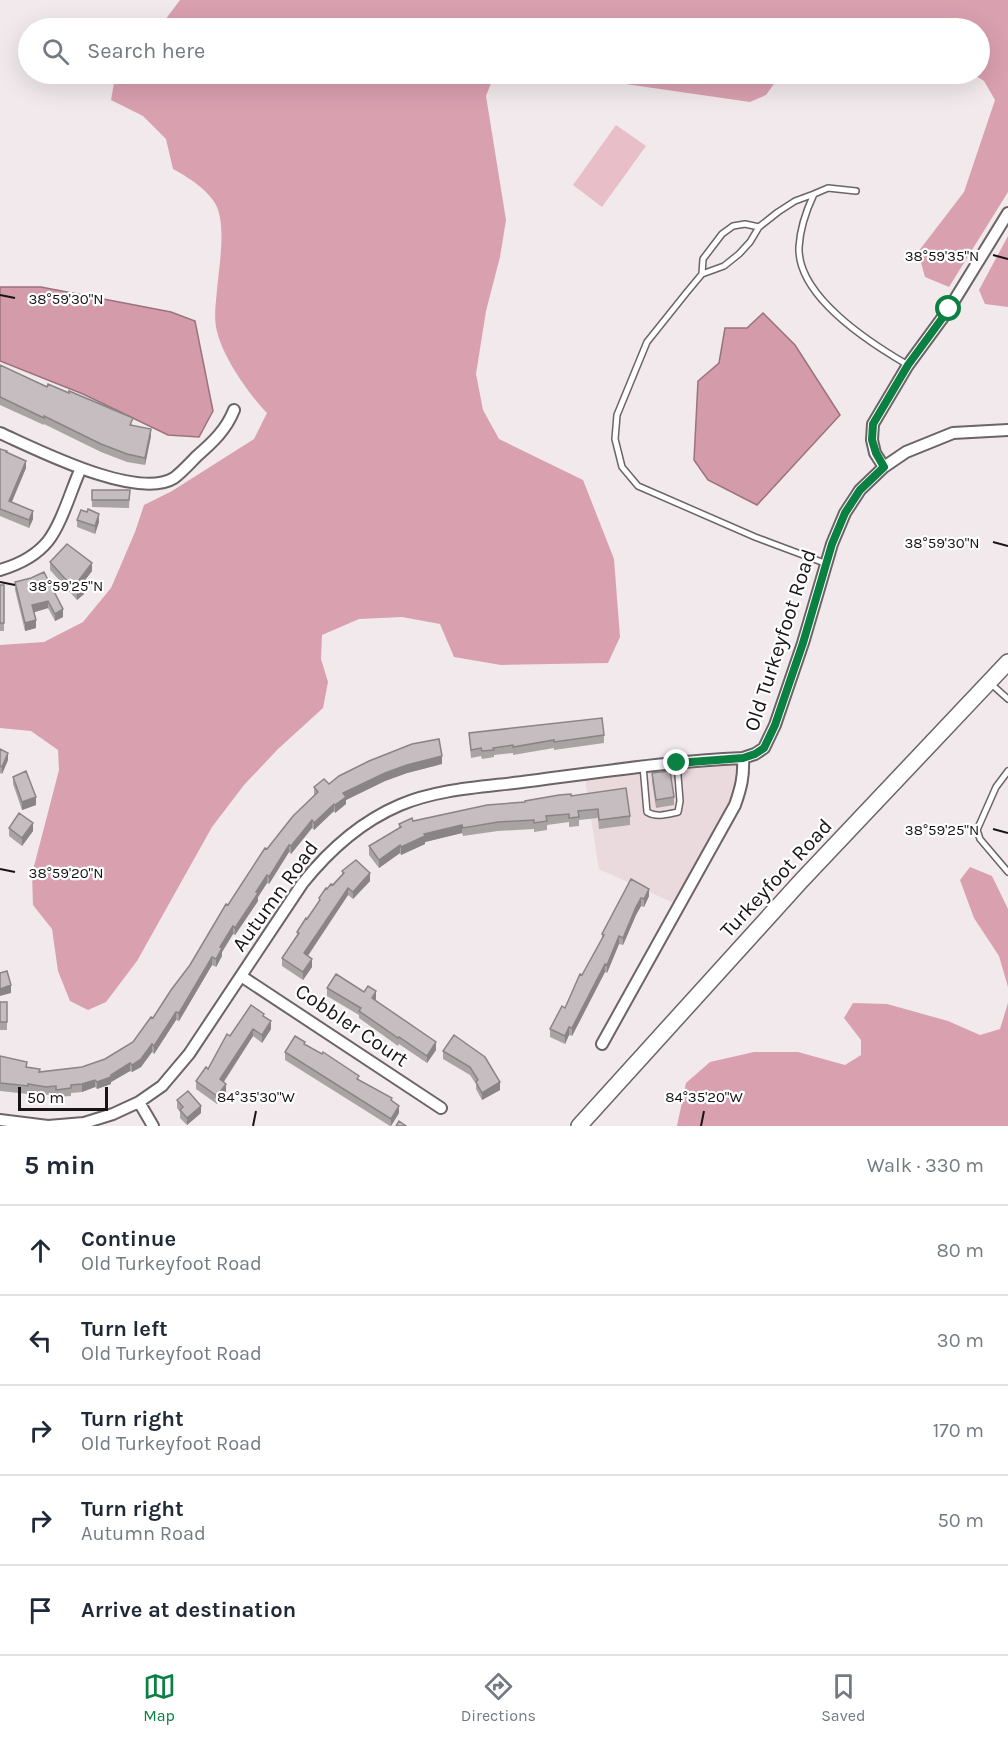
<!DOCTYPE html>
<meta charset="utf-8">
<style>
body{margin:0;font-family:Karla,sans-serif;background:#f6f6f7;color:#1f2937}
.scale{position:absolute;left:18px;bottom:15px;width:90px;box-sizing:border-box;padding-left:6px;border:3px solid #171415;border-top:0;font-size:16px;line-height:21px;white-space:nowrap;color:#171415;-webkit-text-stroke:4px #fff;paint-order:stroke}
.stop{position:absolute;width:18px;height:18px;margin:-14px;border:4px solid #0b8043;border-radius:50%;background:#fff}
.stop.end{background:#0b8043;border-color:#fff;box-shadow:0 2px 6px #0008}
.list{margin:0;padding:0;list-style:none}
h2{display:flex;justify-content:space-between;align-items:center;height:78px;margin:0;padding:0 24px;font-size:26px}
h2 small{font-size:20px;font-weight:400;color:#747a83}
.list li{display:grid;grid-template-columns:39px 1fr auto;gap:18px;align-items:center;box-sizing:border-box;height:90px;padding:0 24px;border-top:2px solid #e0e1e3}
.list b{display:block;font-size:22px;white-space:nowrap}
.list p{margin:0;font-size:20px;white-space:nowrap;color:#747a83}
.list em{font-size:20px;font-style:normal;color:#747a83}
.icon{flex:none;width:33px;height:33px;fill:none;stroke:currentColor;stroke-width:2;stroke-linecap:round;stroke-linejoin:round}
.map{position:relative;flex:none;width:1008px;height:1126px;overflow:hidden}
.search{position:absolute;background:#fff;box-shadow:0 6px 24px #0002;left:18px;right:18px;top:18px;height:66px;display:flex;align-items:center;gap:15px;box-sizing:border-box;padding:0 21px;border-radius:33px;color:#747a83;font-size:22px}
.sheet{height:528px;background:#fff}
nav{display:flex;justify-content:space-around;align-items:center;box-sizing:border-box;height:84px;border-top:2px solid #e0e1e3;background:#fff;font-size:16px;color:#747a83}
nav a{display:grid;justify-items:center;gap:3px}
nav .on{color:#0b8043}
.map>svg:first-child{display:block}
.built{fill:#ead9dd}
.green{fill:#e8bfc9}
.forest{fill:#d9a0b0}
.water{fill:#d49bab;stroke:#9b727e;stroke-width:1.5}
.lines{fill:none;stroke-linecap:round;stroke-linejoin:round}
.service-casing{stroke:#6c6466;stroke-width:8}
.minor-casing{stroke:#6c6466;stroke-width:14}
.secondary-casing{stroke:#6c6466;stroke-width:18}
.service{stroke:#fff;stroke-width:5}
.minor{stroke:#fff;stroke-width:10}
.secondary{stroke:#fff;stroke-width:15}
.wall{fill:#a9a3a4}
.shaded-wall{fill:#8a8486}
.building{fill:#c5bdbf;stroke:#8a8486;stroke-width:1.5}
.route{stroke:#0b8043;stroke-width:8}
.ticks{fill:none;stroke:#171415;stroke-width:2}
.labels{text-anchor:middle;stroke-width:4.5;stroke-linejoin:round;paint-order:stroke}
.street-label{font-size:21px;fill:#171415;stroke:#fff}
.ticks-label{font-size:15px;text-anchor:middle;fill:#171415;stroke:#fff;stroke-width:4.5;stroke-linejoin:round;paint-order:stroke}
</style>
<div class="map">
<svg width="1008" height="1126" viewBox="0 0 1008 1126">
<rect width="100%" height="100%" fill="#f1e9eb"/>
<path class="built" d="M743,758L742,787L678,905L599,869L584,774Z"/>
<path class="green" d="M616,125L646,146L602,207L573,185Z"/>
<path class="forest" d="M180,0H1008V192L949,287L925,277L918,252L964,192L995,100L984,81L973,74H980V28H159Z
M118,74H503L493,78L486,96L506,220L500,257L486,311L476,374L483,410L499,439L583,480L614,559L620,637L608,663L501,665L454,657L440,624L402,617L359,619L322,635L321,659L328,682L323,708L278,749L244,785L212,827L137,961L106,1002L88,1010L70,1001L58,971L52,929L33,905L32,874L59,770L58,750L31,731L0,728V645L44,642L83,622L111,588L135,532L144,505L172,491L254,439L267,413C248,393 221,355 216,327C214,315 216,301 217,290C219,267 226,229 217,207C210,191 188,177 173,169L166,139L143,116L111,100L115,77Z
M556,74H781L766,95L750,102Z
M1008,236V307L985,304L979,290Z
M970,867L992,876L1008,909V987L999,956L974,918L960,880Z
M853,1003L887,1004L948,1021L980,1035L1000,1029L1008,1003V1126H677L686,1083L710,1062L754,1052H798L845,1065L861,1055V1040L844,1018Z"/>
<path class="water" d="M0,287H41L171,312L195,321L213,411L199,437L168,435L83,394L0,361Z
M763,313L795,345L840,415L757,505L708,480L694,460L698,381L719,363L725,328H747Z"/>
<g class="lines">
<g class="service-casing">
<path id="service" d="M856,191L828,188L814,194C806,211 800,228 799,247C797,296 870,343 908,365
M814,194L795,201L778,212L759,227L750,242L739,254L724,266L702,274L687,292L647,342L617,415L615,439L622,467L638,486L755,537L827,564
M702,274L703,259L722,234L733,226L745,224L759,227
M989,682L1008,699
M643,766L647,812C657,818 668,814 678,812L680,801L677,763
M1008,771L996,787L977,830L980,839L1008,872"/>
</g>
<g class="minor-casing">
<path id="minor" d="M0,433C36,449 137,501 174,478C182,472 190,463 197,456C213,442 226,430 234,410
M884,467L875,453L872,440L873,424L908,365L949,309L1008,213
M0,570C17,565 36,556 48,541C62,523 71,490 81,468
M241,976L441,1108
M602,1044L735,805C741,788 744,776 743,758
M139,1102L153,1126
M0,1120L48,1126L84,1123L113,1114L139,1102L162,1086L189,1054L302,884C329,850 360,822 400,805C440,788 487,787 530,781C601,772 671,761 743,758L755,754L764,748L775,725L803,643L832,544L845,513L860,490L884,467L906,452L953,433L1008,430"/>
</g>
<g class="secondary-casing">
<path id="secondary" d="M579,1126L801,881L1008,662"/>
</g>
<use href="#service" class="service"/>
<use href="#minor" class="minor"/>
<use href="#secondary" class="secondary"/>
</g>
<path class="wall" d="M0,365L133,425L151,436L145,465L127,462L101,452L44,424V425L0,405Z
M0,449L7,452L26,468L11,502L33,519L29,528L0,516Z
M92,490H130L129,508L92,507Z
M77,520L99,522L95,534L77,527Z
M50,562L92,571L82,584L84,594L77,600L50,570Z
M31,578L63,617L55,621L48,608L34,612L36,628L25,631L15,590V582Z
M0,585H4V631H0Z
M469,733L604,735V743L554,750V748L513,755V753L494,755V757L482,759L481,756L471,758Z
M0,749L8,760L2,774L0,773Z
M442,764L407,773L385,781L346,800V804L335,813L334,811L314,830L312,828L291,854L289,852L269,884L267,883L258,897V901L235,935L233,934L222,952V956L216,967L212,965L179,1021L176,1020L154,1054L152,1052L141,1067L132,1072L130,1071L111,1082V1084L97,1089L95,1087L82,1092L71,1093V1096L56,1097V1094L46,1095L28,1092V1094L0,1091V1056L40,1072L82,1067L105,1059L133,1042L153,1018L190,965L228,905L267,849L314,795V787Z
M652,773L674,797V805L656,808L652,781Z
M13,777L36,805L22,810L13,784Z
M571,796L630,816V825L599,829L598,818L579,820V826L569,827V822L547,825V830L534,832V829L498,831L463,836L462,833L425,842V844L401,855L400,853L379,868L369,855V846L399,828V824L525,802Z
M9,828L33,831L22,846L9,836Z
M342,871L370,881L353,899L348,895L308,956L312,967L303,980L282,966V958L297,935V932L319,902V898L342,874Z
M631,879L649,896L644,907L641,906L636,915L623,945L619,944L607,973L605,972L572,1036L569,1035L565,1044L550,1037V1029L565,1008L602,939V934Z
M327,988L364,992L376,999V1000L436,1050L427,1063L399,1044L398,1046L359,1018V1015L327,996Z
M0,1002H7V1030H0Z
M264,1017L271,1029L262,1043L253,1036L224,1082L226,1091L217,1104L196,1089V1081L208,1069L230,1036Z
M454,1035L500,1090L482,1100L476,1089V1084L470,1075L443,1059V1051Z
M305,1044L392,1101L399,1113L391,1126H390L285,1060V1052Z
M177,1100L201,1113L187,1125L180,1118V1112L177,1108Z"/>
<path class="shaded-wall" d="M151,429V436L145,465V458Z
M26,461V468L9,509V501Z
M33,511V519L29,528V520Z
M99,514V522L95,534V526Z
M92,563V571L79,588V580Z
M84,586V594L77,600V592Z
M48,601V608L32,613V605Z
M63,609V617L55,621V614Z
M36,620V628L25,631V623Z
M8,753V760L2,774V767Z
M442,756V764L407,773L385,781L346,800V804L335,813V805L343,793L385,773L407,765Z
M36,797V805L22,810V802Z
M334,804V811L314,830V823Z
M312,820V828L291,854V846Z
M33,823V831L22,846V838Z
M462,825V833L425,842V844L401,855V847L424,834Z
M289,845V852L269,884V877Z
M400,845V853L379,868V860Z
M370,873V881L353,899V892Z
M267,875V883L258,897V901L235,935V928Z
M348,888V895L304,961V953Z
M649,889V896L644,907V899Z
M641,898V906L636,915L623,945V938L636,907Z
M233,926V934L222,952V956L216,967V959L220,947Z
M619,936V944L607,973V965Z
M212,957V965L179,1021V1013Z
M312,959V967L303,980V972Z
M605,964V972L572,1036V1028Z
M11,985V993L0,996V989Z
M376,991V999L372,1006V998Z
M176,1012V1020L154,1054V1046Z
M271,1021V1029L262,1043V1035Z
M569,1027V1035L565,1044V1036Z
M253,1029V1036L220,1087V1079Z
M436,1042V1050L427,1063V1056Z
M152,1044V1052L141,1067L132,1072V1065Z
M130,1063V1071L111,1082V1084L97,1089V1082L111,1075Z
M95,1080V1087L82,1092V1084Z
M500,1082V1090L482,1100V1093Z
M226,1084V1091L217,1104V1096Z
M201,1106V1113L187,1125V1118Z
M399,1106V1113L391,1126V1119Z"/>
<path class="building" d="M0,365L47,387L48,384L69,393V391L133,418L130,425L151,429L145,458L127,454L101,444L44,416V418L0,397Z
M0,449L7,451L6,452L26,461L9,501L33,511L29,520L0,509Z
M92,490H130L129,500H92Z
M88,509L99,514L95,526L77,520L81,510L87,512Z
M67,544L92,563L79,580L84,586L77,592L50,562Z
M44,572L63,609L55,614L48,601L32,605L36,620L25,623L15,582L31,578Z
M0,585H4V623H0Z
M602,718L604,735L554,742V740L513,747V745L493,748L494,750L482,751L481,748L471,750L469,733Z
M439,739L442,756L407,765L385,773L343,793L346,797L335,805L334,804L314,823L312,820L291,846L289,845L269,877L267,875L256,892L258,893L235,928L233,926L220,947L222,948L216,959L212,957L179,1013L176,1012L154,1046L152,1044L141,1059L132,1065L130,1063L111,1075V1077L97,1082L95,1080L82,1084L71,1085V1088L56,1090V1086L46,1087L28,1084V1086L0,1083V1056L27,1062L26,1067L40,1069L39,1072L82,1067L105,1059L133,1042L151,1017L153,1018L171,990L190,965L226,904L228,905L265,848L267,849L293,816L318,792L314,787L324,779L329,784L339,776L369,761L412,744Z
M0,749L8,753L2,767L0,766Z
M26,771L36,797L22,802L13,777Z
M670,771L674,797L656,800L652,773Z
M626,788L630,816L599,820L598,809L578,811L579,817L569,818V814L546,816L547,821L534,823V820L498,822L463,828L462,825L424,834L425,836L401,847L400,845L379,860L369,846L401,827L399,824L412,818L413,821L487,805L525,802V801L559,795L571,794V796Z
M19,813L33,823L22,838L9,828Z
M356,860L370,873L353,892L348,888L304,953L312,959L303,972L282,958L299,933L297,932L306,918L307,919L320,900L319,898L326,888L327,889L331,884L333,885L344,873L342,871Z
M631,879L649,889L644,899L641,898L636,907L623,938L619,936L607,965L605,964L572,1028L569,1027L565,1036L550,1029L562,1006L565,1008L580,974L582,975L604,935L602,934Z
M7,971L11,985L0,989V973Z
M336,974L364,992L368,986L376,991L372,998L436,1042L427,1056L399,1037L398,1038L359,1011L361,1008L327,988Z
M0,1002H7V1022H0Z
M251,1005L264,1014L263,1016L271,1021L262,1035L253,1029L220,1079L226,1084L217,1096L196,1081L206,1067L208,1069L227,1034L230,1036Z
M454,1035L485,1057L500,1082L482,1093L476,1082L478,1080L470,1067L443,1051Z
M295,1036L305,1042L304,1044L322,1054L323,1052L359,1076L357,1079L392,1098L391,1100L399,1106L391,1119L285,1052Z
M188,1091L201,1106L187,1118L180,1110L183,1107L177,1100Z
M399,1121L406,1126H396Z"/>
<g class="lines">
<path class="route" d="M677,763L743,758L755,754L764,748L775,725L803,643L832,544L845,513L860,490L884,467L876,453L872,440L873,424L908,365L949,309"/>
</g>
<path class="ticks" d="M993,255L1008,259M0,295L15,298M993,542L1008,546M0,582L15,585M993,829L1008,833M0,869L15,872M253,1126L256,1111M701,1126L704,1111"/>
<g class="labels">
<g class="street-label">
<text transform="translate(780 640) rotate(-72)" y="7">Old Turkeyfoot Road</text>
<text transform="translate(776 878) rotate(-47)" y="7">Turkeyfoot Road</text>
<text transform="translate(275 896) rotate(-54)" y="7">Autumn Road</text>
<text transform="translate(352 1025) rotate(34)" y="7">Cobbler Court</text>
</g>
</g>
<g class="ticks-label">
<text x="942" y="261">38°59'35"N</text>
<text x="66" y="304">38°59'30"N</text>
<text x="942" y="548">38°59'30"N</text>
<text x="66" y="591">38°59'25"N</text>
<text x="942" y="835">38°59'25"N</text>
<text x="66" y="878">38°59'20"N</text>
<text x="256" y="1102">84°35'30"W</text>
<text x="704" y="1102">84°35'20"W</text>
</g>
</svg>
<div class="scale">50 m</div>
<div class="stop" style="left:949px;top:309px"></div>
<div class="stop end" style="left:677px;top:763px"></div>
<div class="search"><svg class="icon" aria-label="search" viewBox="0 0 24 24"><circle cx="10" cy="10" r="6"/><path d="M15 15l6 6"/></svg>Search here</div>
</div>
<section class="sheet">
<h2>5 min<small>Walk · 330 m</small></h2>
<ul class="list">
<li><svg class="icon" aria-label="ahead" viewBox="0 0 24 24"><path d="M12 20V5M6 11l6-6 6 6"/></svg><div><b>Continue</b><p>Old Turkeyfoot Road</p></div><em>80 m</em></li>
<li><svg class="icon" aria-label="left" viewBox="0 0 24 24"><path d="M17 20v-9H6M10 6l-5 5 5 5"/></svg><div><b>Turn left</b><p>Old Turkeyfoot Road</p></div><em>30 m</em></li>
<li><svg class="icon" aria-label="right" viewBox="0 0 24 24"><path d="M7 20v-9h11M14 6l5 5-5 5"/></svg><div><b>Turn right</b><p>Old Turkeyfoot Road</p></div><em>170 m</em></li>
<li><svg class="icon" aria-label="right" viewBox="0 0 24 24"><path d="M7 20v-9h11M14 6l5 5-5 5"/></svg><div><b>Turn right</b><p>Autumn Road</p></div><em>50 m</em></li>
<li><svg class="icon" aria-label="arrive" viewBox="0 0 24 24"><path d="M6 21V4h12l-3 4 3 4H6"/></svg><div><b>Arrive at destination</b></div></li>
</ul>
</section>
<nav>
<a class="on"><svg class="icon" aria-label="map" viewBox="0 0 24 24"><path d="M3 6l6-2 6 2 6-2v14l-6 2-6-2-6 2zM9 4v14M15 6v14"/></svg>Map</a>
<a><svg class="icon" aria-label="directions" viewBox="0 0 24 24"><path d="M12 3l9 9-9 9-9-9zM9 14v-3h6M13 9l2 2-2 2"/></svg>Directions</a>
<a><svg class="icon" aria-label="saved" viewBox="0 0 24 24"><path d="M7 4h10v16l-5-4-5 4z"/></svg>Saved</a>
</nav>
